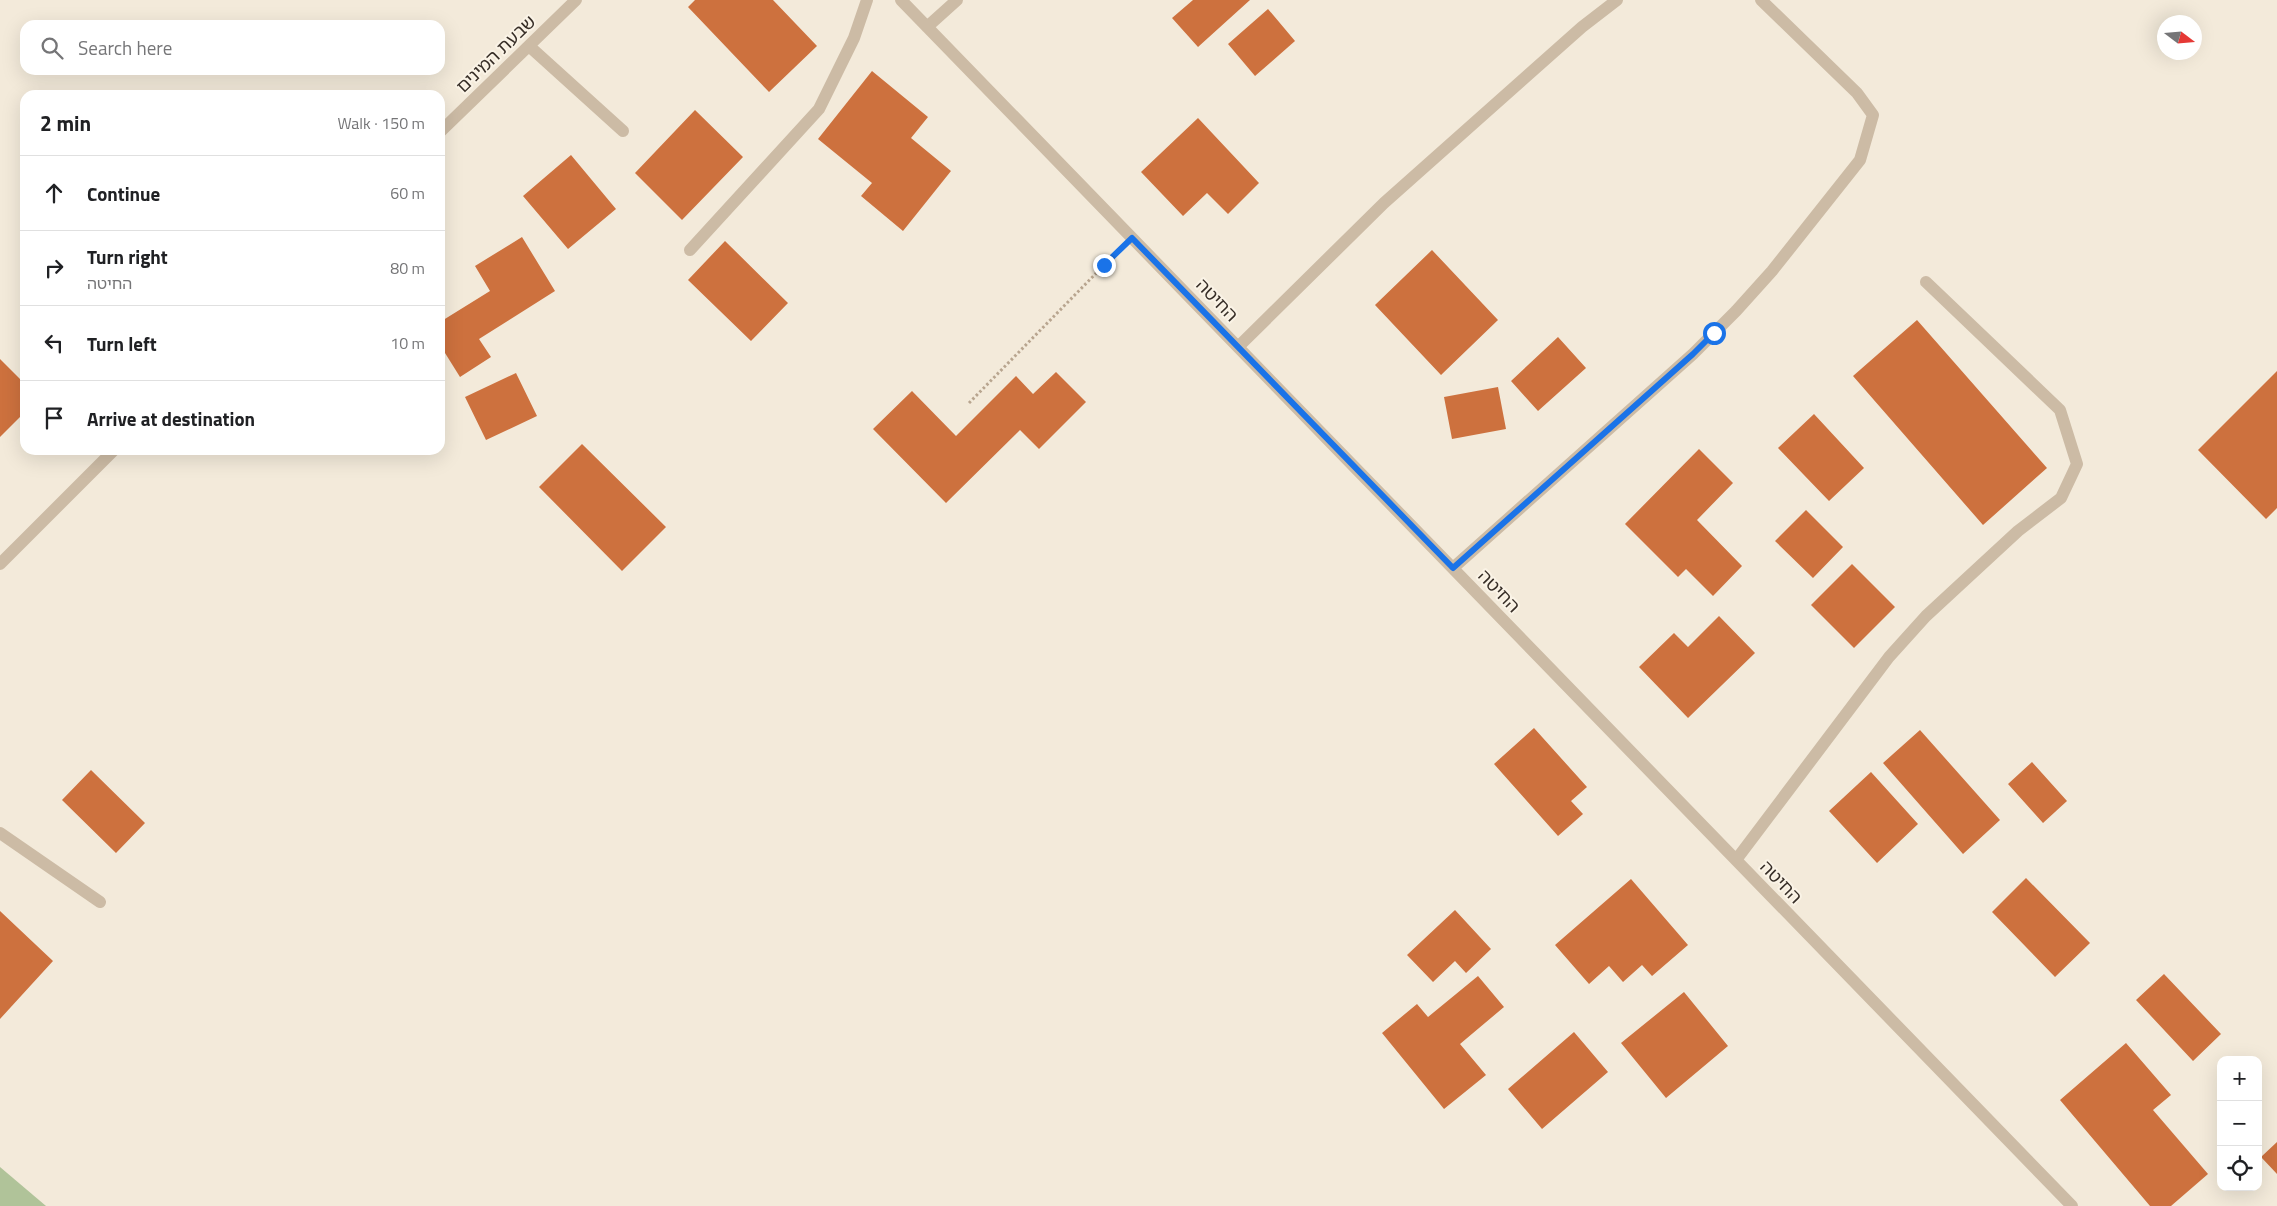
<!DOCTYPE html>
<meta charset="utf-8">
<style>
body{margin:0;font-family:"Titillium Web","Noto Sans Hebrew",sans-serif;background:#f6f6f6;color:#202124}
.controls{position:absolute;right:15px;bottom:15px;display:grid;overflow:hidden;border-radius:10px;box-shadow:0 5px 20px #0002}
.controls button{width:45px;height:45px;display:grid;place-items:center;padding:0;border:0;border-bottom:1px solid #e0e0e0;background:#fff;color:#202124;font:25px sans-serif}
.compass{position:absolute;left:2157px;top:15px;width:45px;height:45px;border-radius:50%;background:#fff;box-shadow:0 5px 20px #0002;rotate:106deg}
.stop{position:absolute;width:15px;height:15px;margin:-11px;border:4px solid #1a73e8;border-radius:50%;background:#fff}
.stop.end{background:#1a73e8;border-color:#fff;box-shadow:0 1px 5px #0008}
.list{margin:0;padding:0;list-style:none}
h2{display:flex;justify-content:space-between;align-items:center;height:65px;margin:0;padding:0 20px;font-size:21px}
h2 small{font-size:16px;font-weight:400;color:#757577}
.list li{display:grid;grid-template-columns:32px 1fr auto;gap:15px;align-items:center;box-sizing:border-box;height:75px;padding:0 20px;border-top:1px solid #e0e0e0}
.list b{display:block;font-size:19px;white-space:nowrap}
.list p{margin:0;font-size:16px;white-space:nowrap;color:#757577}
.list em{font-size:16px;font-style:normal;color:#757577}
.icon{flex:none;width:28px;height:28px;fill:none;stroke:currentColor;stroke-width:2;stroke-linecap:round;stroke-linejoin:round}
.map{position:relative;flex:none;width:2277px;height:1206px;overflow:hidden}
.search{position:absolute;background:#fff;box-shadow:0 5px 20px #0002;left:20px;top:20px;width:425px;height:55px;display:flex;align-items:center;gap:12px;box-sizing:border-box;padding:0 18px;border-radius:15px;color:#757577;font-size:19px}
.panel{position:absolute;background:#fff;box-shadow:0 5px 20px #0002;left:20px;top:90px;width:425px;height:365px;border-radius:15px}
.map>svg:first-child{display:block}
.green{fill:#b0c399}
.building{fill:#cd713e}
.lines{fill:none;stroke-linecap:round;stroke-linejoin:round}
.path{stroke:#b8a58f;stroke-width:3;stroke-dasharray:2.5 2.5;stroke-linecap:butt}
.minor{stroke:#ccbba5;stroke-width:12}
.route{stroke:#1a73e8;stroke-width:6}
.labels{text-anchor:middle;stroke-width:4;stroke-linejoin:round;paint-order:stroke}
.street-label{font-size:18px;fill:#372e27;stroke:#faf3e6}
</style>
<div class="map">
<svg width="2277" height="1206" viewBox="0 0 2277 1206">
<rect width="100%" height="100%" fill="#f3eada"/>
<path class="green" d="M0,1167L46,1206H0Z"/>
<path class="building" d="M695,0H773L817,46L769,92L688,7Z
M1193,0H1250L1198,47L1172,18Z
M1268,9L1295,41L1255,76L1228,44Z
M872,71L928,117L911,138L951,171L903,231L861,196L872,183L818,139Z
M695,110L743,157L682,220L635,173Z
M1198,118L1259,183L1228,214L1207,193L1183,216L1141,172Z
M571,155L616,209L568,249L523,196Z
M522,237L555,291L479,339L491,357L460,377L440,345V322L490,291L475,266Z
M725,241L788,303L751,341L688,280Z
M1432,250L1498,320L1441,375L1375,305Z
M1917,320L2047,468L1983,525L1853,376Z
M1558,337L1586,368L1538,411L1511,381Z
M0,359L25,384V412L0,437Z
M2277,371V508L2266,519L2198,450Z
M1056,372L1086,402L1039,449L1020,430L946,503L873,429L912,391L956,436L1016,376L1033,394Z
M516,373L537,416L486,440L465,397Z
M1498,387L1506,429L1452,439L1444,397Z
M1814,414L1864,468L1829,501L1778,448Z
M582,444L666,527L622,571L539,487Z
M1699,449L1733,483L1697,520L1742,566L1713,596L1686,569L1678,577L1625,524Z
M1806,510L1843,547L1813,578L1775,541Z
M1852,564L1895,607L1854,648L1811,605Z
M1719,616L1755,653L1688,718L1639,667L1674,633L1688,647Z
M1534,728L1587,787L1571,801L1583,814L1558,836L1494,764Z
M1920,730L2000,820L1963,854L1883,763Z
M2032,762L2067,801L2043,823L2008,784Z
M91,770L145,823L116,853L62,800Z
M1871,772L1918,824L1877,863L1829,811Z
M2026,878L2090,943L2055,977L1992,912Z
M1631,879L1688,945L1652,976L1642,965L1623,982L1609,966L1589,984L1555,945Z
M1455,910L1491,949L1466,973L1455,961L1433,982L1407,955Z
M0,911L53,961L0,1019Z
M2164,974L2221,1034L2193,1061L2136,1000Z
M1478,976L1504,1007L1460,1044L1486,1075L1444,1109L1382,1033L1417,1004L1428,1017Z
M1684,992L1728,1046L1666,1098L1621,1043Z
M1574,1032L1608,1072L1542,1129L1508,1089Z
M2126,1043L2171,1095L2153,1110L2208,1174L2171,1206H2150L2060,1100Z
M2277,1142V1174L2261,1157Z"/>
<g class="lines">
<path class="path" d="M969,403L1112,257"/>
<path class="minor" d="M901,0L2072,1206
M927,27L957,0
M529,46L623,131
M440,132L576,0
M690,250L819,109L854,38L867,0
M1238,347L1384,203L1582,27L1617,0
M0,564L114,450
M1453,568L1693,354L1736,311L1772,271L1860,160L1873,115L1857,93L1761,0
M0,833L100,902
M1736,860L1889,657L1926,616L2018,531L2061,498L2077,464L2060,410L1926,282"/>
</g>
<g class="lines">
<path class="route" d="M1104,265L1132,238L1453,568L1693,354L1714,333"/>
</g>
<g class="labels">
<g class="street-label">
<text transform="translate(496 54) rotate(-44)" y="6">שבעת המינים</text>
<text transform="translate(1217 300) rotate(46)" y="6">החיטה</text>
<text transform="translate(1499 591) rotate(46)" y="6">החיטה</text>
<text transform="translate(1781 882) rotate(46)" y="6">החיטה</text>
</g>
</g>
</svg>
<div class="controls">
<button>+</button>
<button>−</button>
<button><svg class="icon" aria-label="locate" viewBox="0 0 24 24"><circle cx="12" cy="12" r="6"/><path d="M12 2v4M12 18v4M2 12h4M18 12h4"/></svg></button>
</div>
<svg class="compass" viewBox="-18 -18 36 36"><path d="M0-13l5 13h-10z" fill="#e53935"/><path d="M0 13l5-13h-10z" fill="#757577"/></svg>
<div class="stop" style="left:1714px;top:333px"></div>
<div class="stop end" style="left:1104px;top:265px"></div>
<div class="search"><svg class="icon" aria-label="search" viewBox="0 0 24 24"><circle cx="10" cy="10" r="6"/><path d="M15 15l6 6"/></svg>Search here</div>
<section class="panel">
<h2>2 min<small>Walk · 150 m</small></h2>
<ul class="list">
<li><svg class="icon" aria-label="ahead" viewBox="0 0 24 24"><path d="M12 20V5M6 11l6-6 6 6"/></svg><div><b>Continue</b></div><em>60 m</em></li>
<li><svg class="icon" aria-label="right" viewBox="0 0 24 24"><path d="M7 20v-9h11M14 6l5 5-5 5"/></svg><div><b>Turn right</b><p>החיטה</p></div><em>80 m</em></li>
<li><svg class="icon" aria-label="left" viewBox="0 0 24 24"><path d="M17 20v-9H6M10 6l-5 5 5 5"/></svg><div><b>Turn left</b></div><em>10 m</em></li>
<li><svg class="icon" aria-label="arrive" viewBox="0 0 24 24"><path d="M6 21V4h12l-3 4 3 4H6"/></svg><div><b>Arrive at destination</b></div></li>
</ul>
</section>
</div>
